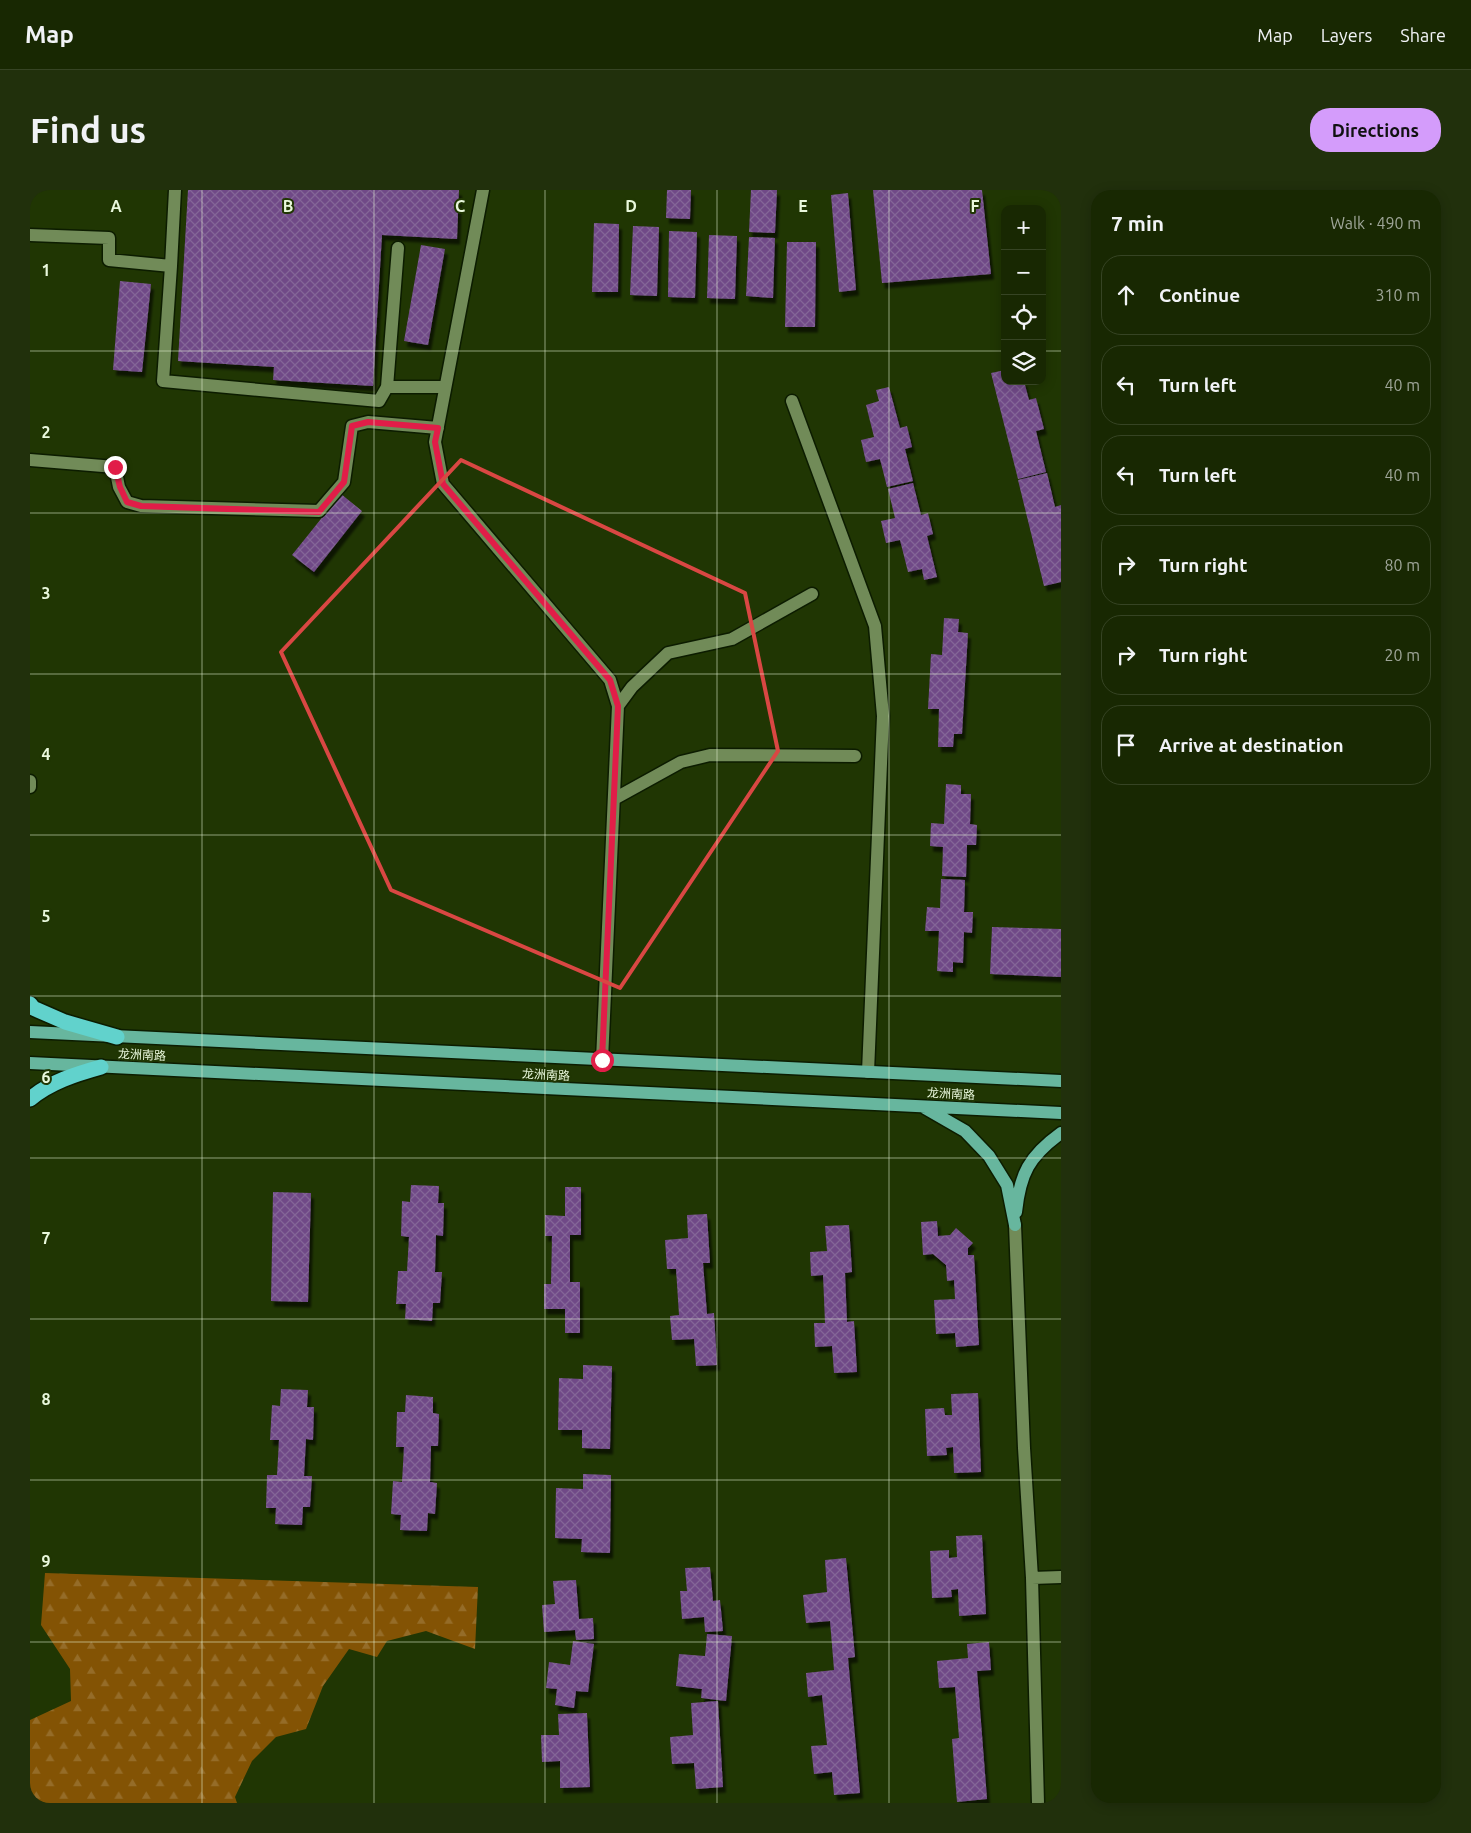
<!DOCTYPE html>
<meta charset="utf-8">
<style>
body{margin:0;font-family:Ubuntu,"Noto Sans SC",sans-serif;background:#21300c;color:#f1f3f6}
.controls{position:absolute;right:15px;top:15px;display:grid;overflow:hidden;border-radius:10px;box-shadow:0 2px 12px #0003}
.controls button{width:45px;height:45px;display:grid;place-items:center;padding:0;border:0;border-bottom:1px solid #364424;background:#182802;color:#f1f3f6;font:25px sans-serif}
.stop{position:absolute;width:15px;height:15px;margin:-11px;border:4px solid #e11d48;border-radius:50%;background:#fff}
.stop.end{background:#e11d48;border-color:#fff;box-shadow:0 1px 5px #0008}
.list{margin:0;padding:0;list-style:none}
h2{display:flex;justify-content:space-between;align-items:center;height:65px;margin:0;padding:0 20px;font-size:21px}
h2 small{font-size:16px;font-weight:400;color:#9fa699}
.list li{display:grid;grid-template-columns:32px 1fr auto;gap:15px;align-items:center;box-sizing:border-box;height:80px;margin:0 10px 10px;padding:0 10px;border:1px solid #364424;border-radius:20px}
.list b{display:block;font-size:19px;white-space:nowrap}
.list em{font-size:16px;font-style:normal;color:#9fa699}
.icon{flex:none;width:28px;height:28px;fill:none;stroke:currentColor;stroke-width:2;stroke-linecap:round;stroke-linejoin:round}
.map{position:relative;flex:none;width:1031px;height:1613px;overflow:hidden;border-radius:20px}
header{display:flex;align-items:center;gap:30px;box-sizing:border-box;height:70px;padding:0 25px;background:#182802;border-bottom:1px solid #364424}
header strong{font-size:24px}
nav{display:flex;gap:28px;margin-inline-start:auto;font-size:18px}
.intro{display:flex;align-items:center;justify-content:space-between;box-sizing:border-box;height:120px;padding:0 30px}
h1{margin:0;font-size:35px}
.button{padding:12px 22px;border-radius:20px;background:#d49cfb;color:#111;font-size:18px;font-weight:700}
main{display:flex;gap:30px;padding:0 30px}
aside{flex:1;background:#182802;border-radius:20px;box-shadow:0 2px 12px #0003}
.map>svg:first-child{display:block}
.forest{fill:url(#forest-firs)}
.building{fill:url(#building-cross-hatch);filter:url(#shadow)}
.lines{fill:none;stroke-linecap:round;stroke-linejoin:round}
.minor-casing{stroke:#0c1c00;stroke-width:15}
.major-casing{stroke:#0c1c00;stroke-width:15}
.highway-casing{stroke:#0c1c00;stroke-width:18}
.minor{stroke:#718b58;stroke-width:12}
.major{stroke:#67b69e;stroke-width:12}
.highway{stroke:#61d2cc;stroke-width:15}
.route{stroke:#e11d48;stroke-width:6}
.marked{fill:none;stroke:#d94743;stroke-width:4;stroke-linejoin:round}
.grid{fill:none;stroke:#e9f8dc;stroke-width:1;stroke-opacity:0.55}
.labels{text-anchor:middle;stroke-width:4;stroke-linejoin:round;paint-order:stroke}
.street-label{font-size:12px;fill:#e9f8dc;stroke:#203603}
.grid-label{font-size:16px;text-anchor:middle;font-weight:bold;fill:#e9f8dc;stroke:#203603;stroke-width:4;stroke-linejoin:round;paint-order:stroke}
</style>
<header>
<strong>Map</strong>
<nav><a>Map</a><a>Layers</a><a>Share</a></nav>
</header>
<div class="intro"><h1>Find us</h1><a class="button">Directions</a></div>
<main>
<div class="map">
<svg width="1031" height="1613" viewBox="0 0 1031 1613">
<defs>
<pattern id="forest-firs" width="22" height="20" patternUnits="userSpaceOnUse" patternTransform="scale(1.25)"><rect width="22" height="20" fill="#835304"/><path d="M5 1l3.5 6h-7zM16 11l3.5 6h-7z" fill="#956c28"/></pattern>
<pattern id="building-cross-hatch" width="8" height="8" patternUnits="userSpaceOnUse" patternTransform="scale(1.25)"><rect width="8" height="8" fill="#6f4a87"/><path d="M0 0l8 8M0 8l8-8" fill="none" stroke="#846597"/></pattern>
<filter id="shadow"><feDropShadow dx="3" dy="5.5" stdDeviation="1" flood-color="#0009"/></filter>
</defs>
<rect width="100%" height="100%" fill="#203603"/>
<path class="forest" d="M15,1383L448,1397L445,1459L396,1441L357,1451L347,1467L319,1459L293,1496L276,1539L246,1547L222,1571L205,1607L207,1613H0V1530L41,1511L40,1479L11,1435Z"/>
<path class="building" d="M158,0H429L427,49L352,45L343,196L243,190L244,177L148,171Z
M637,0H661L660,29L636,28Z
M721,0H747L745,43L719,42Z
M843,0H952L961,84L852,93Z
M818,3L826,100L809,102L801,5Z
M564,33L589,34L588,102H562Z
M603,36L629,37L627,106L600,105Z
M639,41L667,42L665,108L638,107Z
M679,45L707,46L705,109L677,108Z
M719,47L745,48L743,108L716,106Z
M757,52H786L785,137H755Z
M391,55L415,59L398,155L374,151Z
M90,91L121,94L112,182L83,180Z
M975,180V191H994L999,210L1006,208L1014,239L1006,241L1016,282L988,289L961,183Z
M859,197L870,238L877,236L882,257L875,259L883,291L857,297L850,269L836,272L831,250L844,247L836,215L849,211L846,200Z
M1017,283L1025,317L1031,315V392L1014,396L988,290Z
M883,293L891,325L898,323L903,344L897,346L907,387L894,390L892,379L878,382L870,350L856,353L851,331L865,328L858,299Z
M311,304L332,321L284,382L262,365Z
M914,428L929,429L928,442L938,443L932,544H924L923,557H908L909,519H898L901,464L912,465Z
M916,594L931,595V604H941L940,634L947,635L946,655H937L936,687L912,686L913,657L900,656L901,633L914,634Z
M911,689L935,690L934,722H943L942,743L934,742L933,773L923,772V782L907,781L909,741H895L897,717L910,718Z
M962,737L1031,739V787L960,784Z
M381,995L409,996L408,1013H414L413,1046L406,1045L405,1082H412L410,1113H403L402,1131L375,1129L376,1114H366L368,1081H377L379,1047L371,1046L372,1011L380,1012Z
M535,997H551V1045H540V1092H550V1143H535V1119H514V1094H521L522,1046H515V1025L535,1026Z
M243,1002L281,1003L278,1112L241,1111Z
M677,1024L680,1073H673L677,1124L684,1123L687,1175L666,1176L664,1149L642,1150L640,1126L649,1125L646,1079H637L635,1050L658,1048L657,1025Z
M907,1031L908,1046L920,1045L926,1038L943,1053L938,1058V1065H944L949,1155L926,1157L925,1143L906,1144L904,1110L925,1109L924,1090L917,1091L916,1075L903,1064L893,1065L891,1032Z
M819,1035L822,1082L815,1083L817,1132L824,1131L827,1182L804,1183L802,1156L785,1157L784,1133H795L793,1085L781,1086L780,1062L797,1061L795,1036Z
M553,1175L582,1176L580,1259L552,1258V1240H528L529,1188L553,1189Z
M251,1199L278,1200L277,1217H284L283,1250L276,1249L274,1286H282L280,1317H273L272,1335L245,1334L246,1318H236L237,1285H247L249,1250H240L242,1215L250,1216Z
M948,1203L951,1282L924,1283L923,1257L916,1258L917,1265L897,1266L895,1219L914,1218L915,1225H922L921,1204Z
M376,1205L403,1207V1223L409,1224L408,1256H401L400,1292L407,1293L405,1324L398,1323L397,1341L370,1340L371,1325L361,1324L363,1291L372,1292L374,1257H366L367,1222H375Z
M553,1284L581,1285L580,1363L551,1362L552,1349L525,1348L526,1298L553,1299Z
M952,1345L956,1424L929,1426L928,1399L921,1400L922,1407L902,1408L900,1361L919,1360V1368L927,1367L926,1346Z
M816,1368L825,1467L818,1468L830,1603L804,1605L802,1582L784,1584L781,1556L797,1555L792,1505L778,1507L776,1483L804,1480L800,1431L776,1433L773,1405L797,1402L795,1370Z
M680,1377L683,1411L690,1410L693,1441L675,1442L674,1427L652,1429L650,1401H657L655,1378Z
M546,1390L549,1429L563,1428L564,1449L546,1450L545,1440L514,1442L512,1415L525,1414L523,1391Z
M677,1444L702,1446L696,1511L671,1508L672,1499L646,1496L649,1464L675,1466Z
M543,1451L564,1454L558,1502L546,1501L544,1518L525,1515L527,1499L516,1498L519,1472L540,1475Z
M959,1452L961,1480L947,1481L957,1609L927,1612L922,1549L929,1548L925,1497L909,1498L907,1471L938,1468L937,1454Z
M688,1511L693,1597L666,1599L664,1573L642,1574L640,1547L663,1545L661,1513Z
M557,1523L560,1597L530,1598V1571L512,1572L511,1545H529L528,1524Z"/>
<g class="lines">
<g class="minor-casing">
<path id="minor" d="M453,0L405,252L413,294L580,490L588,516L572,870
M0,45L79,48V70L141,76L133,191L349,211L357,197L368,58
M141,76L145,0
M357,197H415
M762,211L845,436L853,526L838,882
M0,270L85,277L89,297L97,312L111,316L289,321L314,292L322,236L338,232L408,238
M588,516L602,497L638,463L702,449L782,404
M0,591V597
M584,609L651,572L680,565L825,566
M985,1035L994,1258L1002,1388L1008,1613
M1002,1388L1031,1387"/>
</g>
<g class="major-casing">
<path id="major" d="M0,842L1031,891
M0,873L1031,923
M895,918L935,941L959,966L977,995L985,1035
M986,1022C990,984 999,966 1031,943"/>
</g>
<g class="highway-casing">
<path id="highway" d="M0,814L3,818L35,832L87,847
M0,909C20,892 46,884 71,877"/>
</g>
<use href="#minor" class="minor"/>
<use href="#major" class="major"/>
<use href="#highway" class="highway"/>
</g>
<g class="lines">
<path class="route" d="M85,277L90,297L97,312L111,316L289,322L314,292L322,236L338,232L408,238L405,252L413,294L580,490L588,516L572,870"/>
</g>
<path class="marked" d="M431,270L715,403L748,561L590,798L361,700L251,462Z"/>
<path class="grid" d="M172,0V1613M344,0V1613M515,0V1613M687,0V1613M859,0V1613M0,161H975M1012,161H1031M0,323H1031M0,484H1031M0,645H1031M0,806H1031M0,968H1031M0,1129H1031M0,1290H1031M0,1452H1031"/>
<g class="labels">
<g class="street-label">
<text transform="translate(112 865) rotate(3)" y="4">龙洲南路</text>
<text transform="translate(516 885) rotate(3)" y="4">龙洲南路</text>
<text transform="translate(921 904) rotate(3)" y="4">龙洲南路</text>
</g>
</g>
<g class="grid-label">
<text x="86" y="22">A</text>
<text x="258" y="22">B</text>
<text x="430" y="22">C</text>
<text x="601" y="22">D</text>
<text x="773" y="22">E</text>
<text x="945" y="22">F</text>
<text x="16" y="86">1</text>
<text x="16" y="248">2</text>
<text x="16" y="409">3</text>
<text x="16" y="570">4</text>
<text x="16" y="732">5</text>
<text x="16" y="893">6</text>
<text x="16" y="1054">7</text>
<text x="16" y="1215">8</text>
<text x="16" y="1377">9</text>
</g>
</svg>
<div class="controls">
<button>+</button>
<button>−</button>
<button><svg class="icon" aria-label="locate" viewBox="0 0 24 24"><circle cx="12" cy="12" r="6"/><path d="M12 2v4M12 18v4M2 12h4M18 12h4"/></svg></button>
<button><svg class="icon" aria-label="layers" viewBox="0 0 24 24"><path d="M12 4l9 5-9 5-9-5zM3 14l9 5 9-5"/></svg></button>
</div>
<div class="stop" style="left:572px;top:870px"></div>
<div class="stop end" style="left:85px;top:277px"></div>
</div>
<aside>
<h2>7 min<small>Walk · 490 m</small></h2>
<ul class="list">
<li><svg class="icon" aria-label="ahead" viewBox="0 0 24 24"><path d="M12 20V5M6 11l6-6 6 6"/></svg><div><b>Continue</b></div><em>310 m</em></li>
<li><svg class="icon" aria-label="left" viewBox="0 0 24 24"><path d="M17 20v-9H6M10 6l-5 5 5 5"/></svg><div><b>Turn left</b></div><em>40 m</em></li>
<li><svg class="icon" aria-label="left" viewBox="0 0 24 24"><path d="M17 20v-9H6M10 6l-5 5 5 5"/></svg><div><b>Turn left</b></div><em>40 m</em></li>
<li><svg class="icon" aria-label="right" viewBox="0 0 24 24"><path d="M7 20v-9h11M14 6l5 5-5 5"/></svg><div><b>Turn right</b></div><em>80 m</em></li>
<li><svg class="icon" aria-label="right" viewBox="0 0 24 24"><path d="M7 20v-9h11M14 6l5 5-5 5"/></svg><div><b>Turn right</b></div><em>20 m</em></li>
<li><svg class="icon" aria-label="arrive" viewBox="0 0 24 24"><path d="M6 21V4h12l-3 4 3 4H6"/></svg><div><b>Arrive at destination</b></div></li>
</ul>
</aside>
</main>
